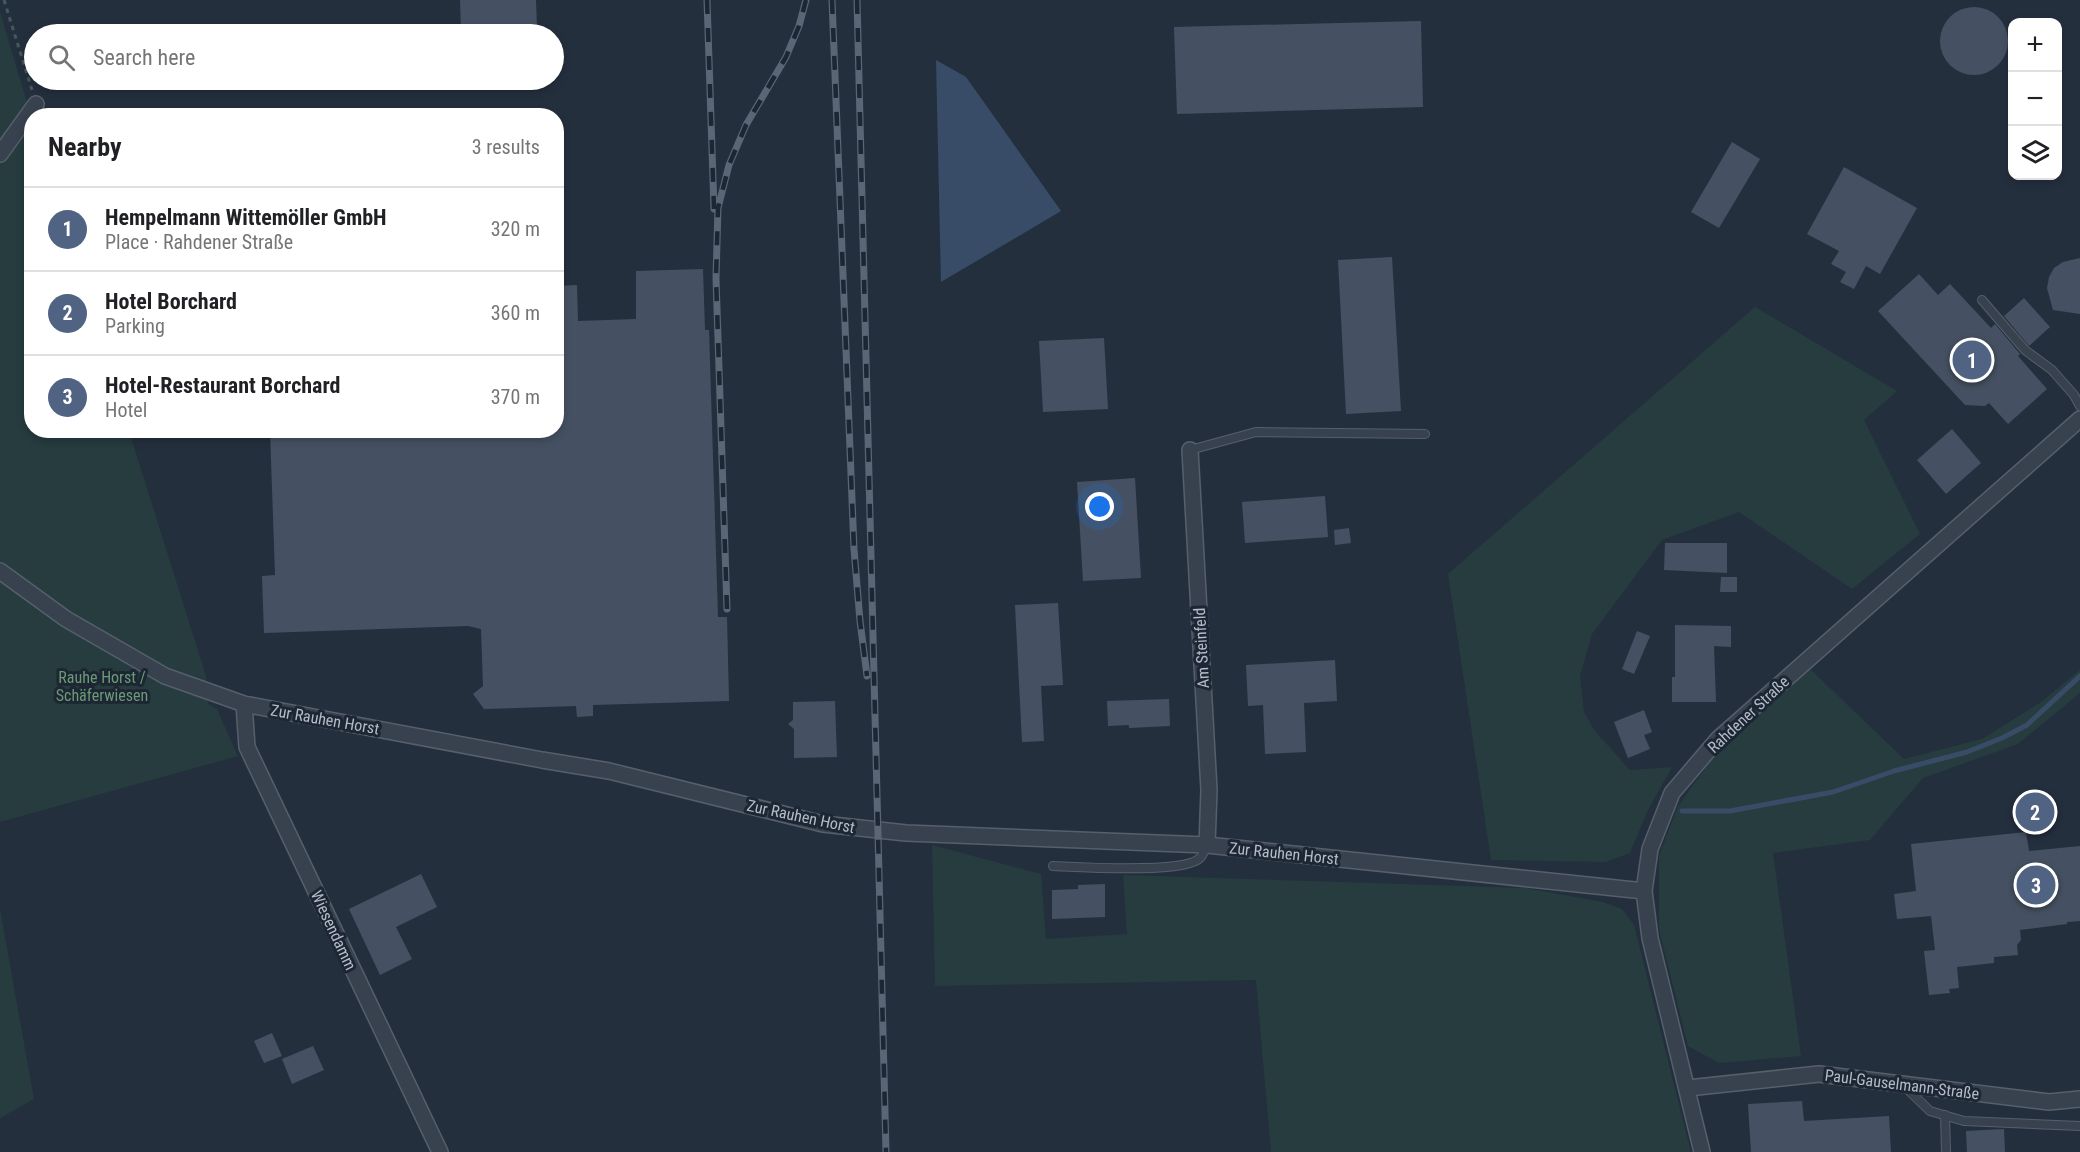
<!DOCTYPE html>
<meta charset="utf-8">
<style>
body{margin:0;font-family:"Roboto Condensed",sans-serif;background:#f2f2f2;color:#202124}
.controls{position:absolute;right:18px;top:18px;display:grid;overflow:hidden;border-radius:12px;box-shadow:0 3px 9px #0003}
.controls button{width:54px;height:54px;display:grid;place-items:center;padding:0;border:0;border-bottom:2px solid #e0e0e0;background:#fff;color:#202124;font:30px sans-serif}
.you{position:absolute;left:1100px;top:507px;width:21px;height:21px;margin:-15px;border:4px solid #fff;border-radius:50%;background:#1a73e8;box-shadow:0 0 0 9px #1a73e833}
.badge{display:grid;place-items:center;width:39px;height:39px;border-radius:50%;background:#506383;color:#fff;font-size:20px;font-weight:700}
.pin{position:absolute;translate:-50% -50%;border:3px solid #fff;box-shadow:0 2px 6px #0006}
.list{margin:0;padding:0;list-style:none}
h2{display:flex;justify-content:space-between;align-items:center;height:78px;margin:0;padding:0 24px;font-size:26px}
h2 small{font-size:20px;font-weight:400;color:#757577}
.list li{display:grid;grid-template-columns:39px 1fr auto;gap:18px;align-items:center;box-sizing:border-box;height:84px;padding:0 24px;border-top:2px solid #e0e0e0}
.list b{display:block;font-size:22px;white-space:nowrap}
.list p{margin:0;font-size:20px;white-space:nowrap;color:#757577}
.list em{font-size:20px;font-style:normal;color:#757577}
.icon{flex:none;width:33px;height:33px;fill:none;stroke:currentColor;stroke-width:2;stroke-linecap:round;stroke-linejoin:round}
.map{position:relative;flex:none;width:2080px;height:1152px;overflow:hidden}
.search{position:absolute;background:#fff;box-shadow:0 3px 9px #0003;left:24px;top:24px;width:540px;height:66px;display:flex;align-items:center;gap:15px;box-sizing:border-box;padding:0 21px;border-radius:33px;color:#757577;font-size:22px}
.panel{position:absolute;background:#fff;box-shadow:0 3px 9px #0003;left:24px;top:108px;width:540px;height:330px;border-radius:24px}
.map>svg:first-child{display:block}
.green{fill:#263c3f}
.water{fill:#394c67}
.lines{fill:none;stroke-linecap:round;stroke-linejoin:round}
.stream{stroke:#394c67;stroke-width:5}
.building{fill:#455162}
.lane-casing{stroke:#565f6c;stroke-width:10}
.street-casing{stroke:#565f6c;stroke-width:18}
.path{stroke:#44595c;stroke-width:3;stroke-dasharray:4.5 4.5;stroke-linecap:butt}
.lane{stroke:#38414e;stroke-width:8}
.street{stroke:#38414e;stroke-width:15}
.rail-casing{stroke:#5a6575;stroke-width:7}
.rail{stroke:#1d2633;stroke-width:4.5;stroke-dasharray:14;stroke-linecap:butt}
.labels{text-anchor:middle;stroke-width:6;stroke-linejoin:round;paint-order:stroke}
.street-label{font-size:16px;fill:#b4bcc9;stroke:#1d2633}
.park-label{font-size:16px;fill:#6b9a76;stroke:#1d2633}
</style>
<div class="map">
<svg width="2080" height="1152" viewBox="0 0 2080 1152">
<rect width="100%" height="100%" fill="#242f3e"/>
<path class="green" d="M0,12L31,116L32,430L129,431L206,676L208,704L217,709L238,756L0,822Z
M1755,307L1897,391L1864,420L1920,534L1852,589L1739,512L1662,540L1592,634L1580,676L1584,712L1595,731L1630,770L1672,767L1647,812L1630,853L1605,862L1491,860L1448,574Z
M1809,668L1904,759L1982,739L2041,702L2080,670V693L2018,744L1923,778L1870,840L1773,853L1801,1056L1719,1063L1688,1046L1659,929V856L1678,806L1715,755Z
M932,845L1041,874L1046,939L1127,934L1123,875L1525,888L1603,902L1622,909L1634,925L1691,1152H1271L1256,980L935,986Z
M0,909L34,1099L0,1118Z"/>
<path class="water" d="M936,60L966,77L1061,211L941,282Z"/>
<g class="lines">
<path class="stream" d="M1682,811H1730L1833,792L1894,771L1967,752L2002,738L2027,725L2080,676"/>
</g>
<path class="building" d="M460,0H536L537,28L461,30Z
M1940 41a34 34 0 1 1 68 0a34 34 0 1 1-68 0Z
M1421,21L1423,107L1177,114L1174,27Z
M1732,142L1760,159L1719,228L1691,212Z
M1844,167L1917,208L1880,274L1866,266L1854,289L1840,282L1846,272L1831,264L1839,251L1807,234Z
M1392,257L1401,411L1346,414L1338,260Z
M2080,258V314L2053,310L2047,288L2049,277L2054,268L2063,262Z
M703,269L705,330H709L718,617H727L729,701L593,705V716L577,717L576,706L484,709L473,694L483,686L481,629L468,626L264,633L262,576L275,575L270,430H556V286L577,285L578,321L636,319V271Z
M1919,274L1938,295L1950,284L1991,328L1995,324L2020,354L2018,356L2047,389L2008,424L1989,403L1985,406L1965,405L1878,311Z
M2024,298L2050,327L2029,346L2004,316Z
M1104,338L1108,409L1043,412L1039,341Z
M1952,429L1981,463L1946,494L1917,460Z
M1135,478L1141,578L1083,581L1077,482Z
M1325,496L1328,537L1245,543L1242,502Z
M1349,528L1351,543L1335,545L1334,530Z
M1665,543H1727V573L1664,570Z
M1721,577H1737V592H1720Z
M1058,603L1063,685L1041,686L1044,741L1022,742L1015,605Z
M1675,625L1731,626V647L1714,646L1716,702H1672V677H1675Z
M1637,631L1650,636L1634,674L1622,669Z
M1335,660L1337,701L1304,703L1306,752L1265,754L1263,705L1248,706L1246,665Z
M1169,699L1170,726L1129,728V725L1108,726L1107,701Z
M835,701L837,757L794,758V729L788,724L793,720V702Z
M1644,710L1652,732L1644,735L1650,749L1628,758L1614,722Z
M2026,832L2029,851L2080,846V921L2067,922V924L2020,930L2021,940L2017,945L2018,955L1994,957V963L1957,967L1959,988L1949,989L1950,993L1929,995L1924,951L1935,950L1931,916L1897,919L1894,894L1916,891L1911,844Z
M421,874L437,907L396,927L412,959L380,975L349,909Z
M1105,884V917L1052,919V890L1078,889V885Z
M272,1033L282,1056L264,1063L254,1041Z
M313,1046L324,1070L292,1084L282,1059Z
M1802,1101L1804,1121L1889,1116L1891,1152H1751L1748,1104Z
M2004,1129L2005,1152H1967L1966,1131Z"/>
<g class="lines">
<g class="lane-casing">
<path id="lane" d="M1982,300L2025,350L2052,370L2074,395L2080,406
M1190,450L1256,432L1425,434
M1053,866C1078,867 1185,874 1200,858C1203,855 1205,849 1207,845
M1904,1086L1930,1111L1964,1121L2080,1126
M1945,1115L1946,1152"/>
</g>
<g class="street-casing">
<path id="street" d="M0,154L36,104
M1190,450L1209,790L1207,845
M0,571L66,619L165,676L244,704L542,760L609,771L823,824L906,833L1207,845L1644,891
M244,704L247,747L440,1152
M1688,1088L1819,1074L2049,1102L2080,1099
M1702,1152L1650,938L1644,891L1650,849L1672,793L1718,739L2080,419"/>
</g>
<path class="path" d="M4,0L32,90"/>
<use href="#lane" class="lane"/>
<use href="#street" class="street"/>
<g class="rail-casing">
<path id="rail" d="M707,0L714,209
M832,0L854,549L860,621L867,676
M857,0L886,1152
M727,609L716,278L718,208L729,165L746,125L786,57L799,26L806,0"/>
</g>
<use href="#rail" class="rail"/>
</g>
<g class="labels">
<g class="street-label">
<text transform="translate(1201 648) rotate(-93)" y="6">Am Steinfeld</text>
<text transform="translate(1748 714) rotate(-43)" y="6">Rahdener Straße</text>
<text transform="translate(325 719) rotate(10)" y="6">Zur Rauhen Horst</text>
<text transform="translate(801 816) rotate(12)" y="6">Zur Rauhen Horst</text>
<text transform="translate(1284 853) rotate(6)" y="6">Zur Rauhen Horst</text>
<text transform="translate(334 930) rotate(65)" y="6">Wiesendamm</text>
<text transform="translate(1902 1084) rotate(7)" y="6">Paul-Gauselmann-Straße</text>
</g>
<g class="park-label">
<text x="102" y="683">Rauhe Horst /<tspan x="102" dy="18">Schäferwiesen</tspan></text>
</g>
</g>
</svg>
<div class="controls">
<button>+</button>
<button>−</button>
<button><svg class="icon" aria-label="layers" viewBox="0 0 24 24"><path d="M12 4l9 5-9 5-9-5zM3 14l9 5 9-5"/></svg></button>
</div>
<div class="you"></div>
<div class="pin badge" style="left:1972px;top:360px">1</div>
<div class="pin badge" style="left:2035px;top:812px">2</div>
<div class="pin badge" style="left:2036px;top:885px">3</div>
<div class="search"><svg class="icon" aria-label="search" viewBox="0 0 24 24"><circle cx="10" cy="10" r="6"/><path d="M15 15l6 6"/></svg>Search here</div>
<section class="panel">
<h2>Nearby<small>3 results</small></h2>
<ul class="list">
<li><span class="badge">1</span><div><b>Hempelmann Wittemöller GmbH</b><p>Place · Rahdener Straße</p></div><em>320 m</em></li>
<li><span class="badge">2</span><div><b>Hotel Borchard</b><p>Parking</p></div><em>360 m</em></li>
<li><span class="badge">3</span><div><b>Hotel-Restaurant Borchard</b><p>Hotel</p></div><em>370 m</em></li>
</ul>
</section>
</div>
